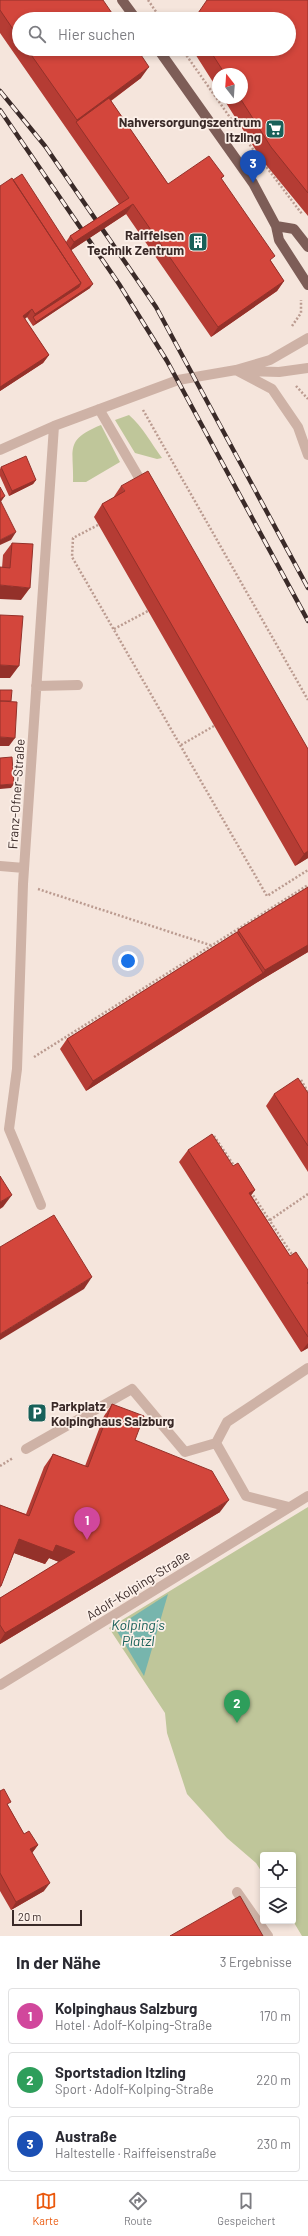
<!DOCTYPE html>
<html lang="de">
<meta charset="utf-8">
<style>
body{margin:0;font-family:Barlow,sans-serif;background:#f2f2f3;color:#2b2b33}
.controls{position:absolute;right:12px;bottom:12px;display:grid;overflow:hidden;border-radius:4px;box-shadow:0 2px 6px #0003}
.controls button{width:36px;height:36px;display:grid;place-items:center;padding:0;border:0;border-bottom:1px solid #e1e1e2;background:#fff;color:#2b2b33;font:20px sans-serif}
.compass{position:absolute;left:212px;top:68px;width:36px;height:36px;border-radius:50%;background:#fff;box-shadow:0 2px 6px #0003;rotate:343deg}
.scale{position:absolute;left:12px;bottom:10px;width:70px;box-sizing:border-box;padding-left:4px;border:2px solid #3a2a28;border-top:0;font-size:11px;line-height:14px;white-space:nowrap;color:#3a2a28;-webkit-text-stroke:3px #fcf0e9;paint-order:stroke}
.you{position:absolute;left:128px;top:961px;width:14px;height:14px;margin:-10px;border:3px solid #fff;border-radius:50%;background:#1a73e8;box-shadow:0 0 0 6px #1a73e833}
.badge{display:grid;place-items:center;width:26px;height:26px;border-radius:50%;background:#ea580c;color:#fff;font-size:13px;font-weight:700}
.pin{position:absolute;translate:-50% -33px;filter:drop-shadow(0 1px 2px #0008)}
.pin::after{content:'';position:absolute;top:21px;width:14px;height:12px;background:inherit;clip-path:polygon(0 0,100% 0,50% 100%)}
.list{margin:0;padding:0;list-style:none}
h2{display:flex;justify-content:space-between;align-items:center;height:52px;margin:0;padding:0 16px;font-size:17px}
h2 small{font-size:13px;font-weight:400;color:#7c7c81}
.list li{display:grid;grid-template-columns:26px 1fr auto;gap:12px;align-items:center;box-sizing:border-box;height:56px;margin:0 8px 8px;padding:0 8px;border:1px solid #e1e1e2;border-radius:4px}
.list b{display:block;font-size:15px;white-space:nowrap}
.list p{margin:0;font-size:13px;white-space:nowrap;color:#7c7c81}
.list em{font-size:13px;font-style:normal;color:#7c7c81}
.icon{flex:none;width:22px;height:22px;fill:none;stroke:currentColor;stroke-width:2;stroke-linecap:round;stroke-linejoin:round}
.map{position:relative;flex:none;width:308px;height:1936px;overflow:hidden}
.search{position:absolute;background:#fff;box-shadow:0 2px 6px #0003;left:12px;right:12px;top:12px;height:44px;display:flex;align-items:center;gap:10px;box-sizing:border-box;padding:0 14px;border-radius:22px;color:#7c7c81;font-size:15px}
.sheet{height:244px;background:#fff}
nav{display:flex;justify-content:space-around;align-items:center;box-sizing:border-box;height:56px;border-top:1px solid #e1e1e2;background:#fff;font-size:11px;color:#7c7c81}
nav a{display:grid;justify-items:center;gap:2px}
nav .on{color:#ea580c}
.map>svg:first-child{display:block}
.green{fill:#bfc69a}
.water{fill:#77b5ad}
.lines{fill:none;stroke-linecap:round;stroke-linejoin:round}
.path{stroke:#bb9b90;stroke-width:2.5;stroke-dasharray:2 2;stroke-linecap:butt}
.minor{stroke:#ceb2a6;stroke-width:10}
.major{stroke:#7d5d57;stroke-width:10}
.rail-casing{stroke:#3a2a28;stroke-width:4.5}
.rail{stroke:#fcf0e9;stroke-width:3;stroke-dasharray:9;stroke-linecap:butt}
.wall{fill:#b53c34}
.shaded-wall{fill:#94312a}
.building{fill:#d3463c;stroke:#94312a}
.labels{text-anchor:middle;stroke-width:3.5;stroke-linejoin:round;paint-order:stroke}
.poi-label{font-size:13px;font-weight:bold;fill:#3a2a28;stroke:#fcf0e9;text-anchor:end}
.street-label{font-size:13px;fill:#3a2a28;stroke:#fcf0e9}
.water-label{font-size:14px;font-style:italic;fill:#186059;stroke:#fcf0e9}
</style>
<div class="map">
<svg width="308" height="1936" viewBox="0 0 308 1936">
<rect width="100%" height="100%" fill="#f5e5dc"/>
<path class="green" d="M129,415C143,427 151,443 162,458L157,459L135,453L115,420Z
M101,425L120,462L86,482H73C74,449 64,440 101,425Z
M308,1507V1936H302L293,1921V1855H263V1874L256,1863L227,1838L187,1794L167,1733L165,1713L109,1628Z"/>
<path class="water" d="M168,1594L144,1676L115,1628Z"/>
<g class="lines">
<path class="path" d="M148,0L161,19
M182,49L236,126
M240,132L302,214
M292,326L301,313V300
M296,386L308,399
M143,410L308,700
M98,525L73,538L72,557L267,896L308,870
M114,629L148,611
M181,745L214,726
M38,889L213,946
M34,1057L308,885
M301,1080L308,1092
M214,1136L235,1167
M251,1192L293,1256
M270,1220L308,1194
M0,1466L13,1458"/>
<path class="minor" d="M236,370L272,389L298,427L308,455
M244,371L279,372L308,368
M99,409L145,488
M0,450L54,426L178,380L236,370L270,360L308,338
M36,686L78,685
M0,866L24,868
M41,1205L9,1129L17,1069L23,884L54,426
M26,1449L132,1389L185,1452L216,1443
M289,1507L246,1496L216,1443L227,1422L308,1368
M0,1685L308,1496
M237,1892L268,1936"/>
<path class="major" d="M122,0L136,19
M158,49L253,183L276,226L279,240L308,285
M276,226L294,229L308,247"/>
<g class="rail-casing">
<path id="rail" d="M0,91L45,146L156,307L308,588
M0,110L119,284L167,361L308,621"/>
</g>
<use href="#rail" class="rail"/>
</g>
<path class="wall" d="M0,0L19,19V49H137L141,78L111,101L168,184L224,176L221,179L271,261L284,281L277,291L211,337L126,214L71,250L90,288L33,326L27,317L25,319L49,355L43,363L0,391V186L66,242L70,236L119,204L0,33Z
M308,0V216L262,160L223,98H242V74H218V90L192,49H289Z
M1,467L36,480L33,484L9,496L0,476V469Z
M121,486L308,749V858L295,866L94,517L102,504L113,498Z
M12,543L21,600L2,568L3,555Z
M308,887V952L256,983L86,1091L60,1049L67,1039L237,932L238,930Z
M308,1093V1172L266,1106L274,1094Z
M188,1150L233,1166L255,1190L251,1195L290,1256L308,1270V1348L301,1352L179,1162Z
M112,1404L135,1440L220,1512L0,1644V1598L59,1562L49,1558L45,1564L14,1553L1,1586L0,1588V1505L26,1514L44,1467L53,1454L85,1466L104,1416Z
M0,1791L24,1834L38,1845L32,1853L44,1891L11,1910L0,1891Z"/>
<path class="shaded-wall" d="M149,67L141,78L78,125L76,122L77,120Z
M133,204L126,214L67,253L74,242Z
M284,281L277,291L211,337L218,327Z
M81,283L76,291L33,317L35,314Z
M93,284L90,288L33,326L36,322Z
M32,309L27,317L17,324L23,316Z
M49,355L43,363L0,391V387Z
M36,480L33,484L9,496L12,491Z
M5,496L0,503V499Z
M16,532L11,540L0,545V540Z
M0,585L30,588L21,600L0,599Z
M0,665L19,666L10,678H0Z
M0,737L15,738L9,746H0Z
M14,784L11,788L0,789V785Z
M308,851V858L295,866L304,854Z
M308,945V952L256,983L86,1091L93,1081L263,973L265,970Z
M255,1190L246,1202L249,1193Z
M12,1195L3,1207L0,1209V1202Z
M92,1277L84,1289L0,1340V1334Z
M308,1343V1348L301,1352Z
M229,1500L220,1512L0,1644V1641L5,1633Z
M19,1539L56,1545L75,1552L67,1565L49,1558L45,1564L11,1552Z
M38,1845L32,1853L30,1849Z
M50,1883L44,1891L11,1910L16,1902Z"/>
<path class="building" d="M0,0H103L116,19H19V38L0,10Z
M207,0H308V193L271,147L240,98H242V74H225L209,49H289V19H194Z
M27,49H137L149,67L77,120Z
M109,98L168,184L209,156L224,176L221,178L275,256L270,260L284,281L218,327L133,204L74,242L70,236L129,198L76,122Z
M22,174L93,284L36,322L33,317L79,287L81,283L13,180Z
M12,178L81,283L35,314L32,309L23,316L49,355L0,387V186Z
M26,456L36,480L12,491L1,467Z
M148,471L308,749V851L304,854L102,504L125,491L121,486Z
M0,487L5,496L0,499Z
M0,500L16,532L0,540Z
M12,543L33,544L30,588L0,585V567L10,568Z
M0,615L23,616L19,666L0,665Z
M0,690H12L11,701H0Z
M0,701L17,702L15,738L0,737Z
M12,757L14,784L0,785V758Z
M308,887V945L265,970L238,930Z
M237,932L263,973L93,1081L67,1039Z
M298,1078L308,1093V1146L274,1094Z
M212,1134L233,1166L238,1163L255,1190L249,1193L290,1256L296,1252L308,1270V1282L307,1283L308,1284V1337L188,1150Z
M0,1176L12,1195L0,1202Z
M54,1215L92,1277L0,1334V1247Z
M112,1404L144,1416L135,1440L212,1471L229,1500L5,1633L0,1625V1598L75,1552L56,1545L53,1552L19,1539L1,1586H0V1505L29,1516L53,1454L88,1467Z
M4,1789L11,1802L7,1804L24,1834L29,1831L38,1845L30,1849L50,1883L16,1902L0,1873V1791Z
M240,1896L263,1936H170Z"/>
<defs>
<g id="supermarket-square" transform="scale(1)"><rect x="-9" y="-9" width="18" height="18" rx="4" fill="#186059" stroke="#fcf0e9"/><path d="M-6-5.5h2.5l.6 2H6L4.5 2H-2.5L-4.4-4H-6ZM-1.5 3.2a1.3 1.3 0 1 0 .1 0ZM3 3.2a1.3 1.3 0 1 0 .1 0Z" fill="#fff"/></g>
<g id="building-square" transform="scale(1)"><rect x="-9" y="-9" width="18" height="18" rx="4" fill="#186059" stroke="#fcf0e9"/><path d="M-4-6H4V6H1V3H-1V6H-4ZM-2.5-4.3h1.7v1.8h-1.7ZM.8-4.3h1.7v1.8H.8ZM-2.5-1h1.7V.8h-1.7ZM.8-1h1.7V.8H.8Z" fill="#fff"/></g>
<g id="parking-square" transform="scale(1)"><rect x="-9" y="-9" width="18" height="18" rx="4" fill="#186059" stroke="#fcf0e9"/><path d="M-3.5-5.5H1a3.5 3.5 0 0 1 0 7H-1V5.5H-3.5ZM-1-3.4V-.6H.8a1.4 1.4 0 0 0 0-2.8Z" fill="#fff"/></g>
</defs>
<g fill-rule="evenodd">
<use href="#supermarket-square" x="275" y="129"/>
<use href="#building-square" x="198" y="242"/>
<use href="#parking-square" x="37" y="1413"/>
</g>
<g class="labels">
<g class="poi-label">
<text x="261" y="127">Nahversorgungszentrum<tspan x="261" dy="15">Itzling</tspan></text>
<text x="184" y="240">Raiffeisen<tspan x="184" dy="15">Technik Zentrum</tspan></text>
<text x="51" y="1411" text-anchor="start">Parkplatz<tspan x="51" dy="15">Kolpinghaus Salzburg</tspan></text>
</g>
<g class="street-label">
<text transform="translate(16 794) rotate(-86)" y="5">Franz-Ofner-Straße</text>
<text transform="translate(138 1585) rotate(-32)" y="5">Adolf-Kolping-Straße</text>
</g>
<g class="water-label">
<text x="138" y="1630">Kolping´s<tspan x="138" dy="16">Platzl</tspan></text>
</g>
</g>
</svg>
<div class="controls">
<button><svg class="icon" aria-label="locate" viewBox="0 0 24 24"><circle cx="12" cy="12" r="6"/><path d="M12 2v4M12 18v4M2 12h4M18 12h4"/></svg></button>
<button><svg class="icon" aria-label="layers" viewBox="0 0 24 24"><path d="M12 4l9 5-9 5-9-5zM3 14l9 5 9-5"/></svg></button>
</div>
<svg class="compass" viewBox="-18 -18 36 36"><path d="M0-13l5 13h-10z" fill="#e53935"/><path d="M0 13l5-13h-10z" fill="#7c7c81"/></svg>
<div class="scale">20 m</div>
<div class="you"></div>
<div class="pin badge" style="left:87px;top:1540px;background:#d1479c">1</div>
<div class="pin badge" style="left:237px;top:1723px;background:#2e9e5b">2</div>
<div class="pin badge" style="left:253px;top:183px;background:#1a4fb4">3</div>
<div class="search"><svg class="icon" aria-label="search" viewBox="0 0 24 24"><circle cx="10" cy="10" r="6"/><path d="M15 15l6 6"/></svg>Hier suchen</div>
</div>
<section class="sheet">
<h2>In der Nähe<small>3 Ergebnisse</small></h2>
<ul class="list">
<li><span class="badge" style="background:#d1479c">1</span><div><b>Kolpinghaus Salzburg</b><p>Hotel · Adolf-Kolping-Straße</p></div><em>170 m</em></li>
<li><span class="badge" style="background:#2e9e5b">2</span><div><b>Sportstadion Itzling</b><p>Sport · Adolf-Kolping-Straße</p></div><em>220 m</em></li>
<li><span class="badge" style="background:#1a4fb4">3</span><div><b>Austraße</b><p>Haltestelle · Raiffeisenstraße</p></div><em>230 m</em></li>
</ul>
</section>
<nav>
<a class="on"><svg class="icon" aria-label="map" viewBox="0 0 24 24"><path d="M3 6l6-2 6 2 6-2v14l-6 2-6-2-6 2zM9 4v14M15 6v14"/></svg>Karte</a>
<a><svg class="icon" aria-label="directions" viewBox="0 0 24 24"><path d="M12 3l9 9-9 9-9-9zM9 14v-3h6M13 9l2 2-2 2"/></svg>Route</a>
<a><svg class="icon" aria-label="saved" viewBox="0 0 24 24"><path d="M7 4h10v16l-5-4-5 4z"/></svg>Gespeichert</a>
</nav>
